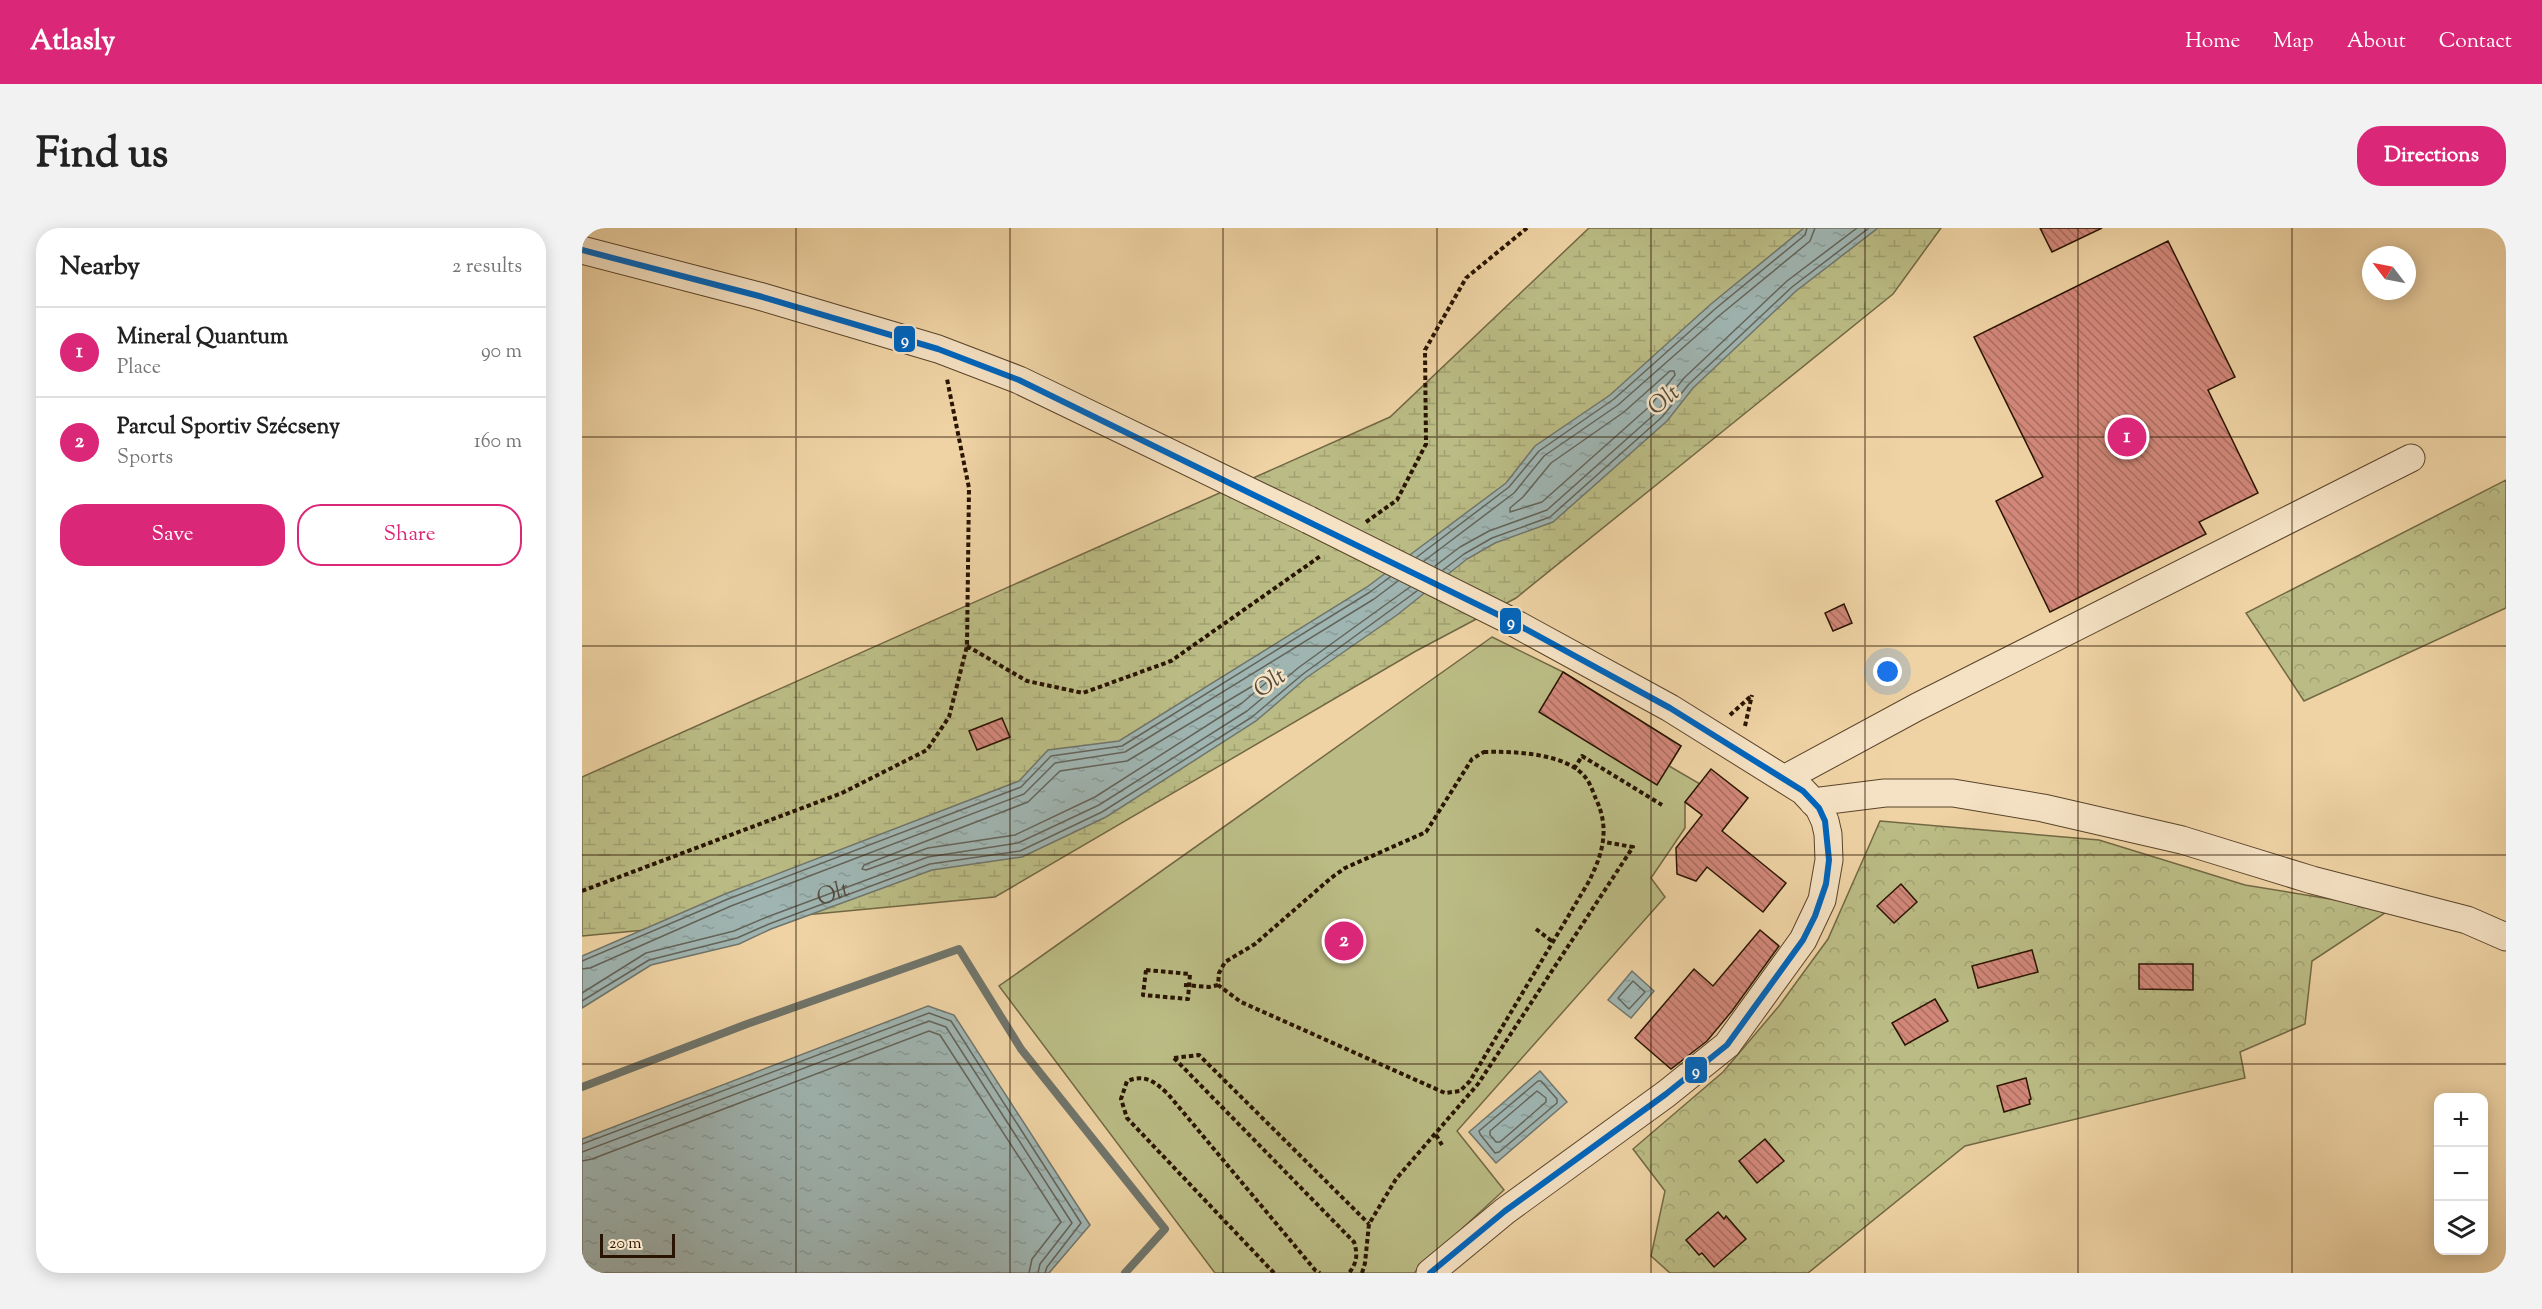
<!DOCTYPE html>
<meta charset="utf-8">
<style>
body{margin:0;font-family:"Sorts Mill Goudy",serif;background:#f2f2f2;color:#222}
.controls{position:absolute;right:18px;bottom:18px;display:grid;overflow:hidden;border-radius:12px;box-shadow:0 3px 15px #0003}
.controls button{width:54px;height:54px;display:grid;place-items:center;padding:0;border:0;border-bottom:2px solid #e0e0e0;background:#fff;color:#222;font:30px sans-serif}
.compass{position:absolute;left:1780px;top:18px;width:54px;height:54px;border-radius:50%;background:#fff;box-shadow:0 3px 15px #0003;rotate:302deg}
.scale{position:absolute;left:18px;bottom:15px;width:75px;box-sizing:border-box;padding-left:6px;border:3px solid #291401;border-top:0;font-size:16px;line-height:21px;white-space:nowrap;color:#291401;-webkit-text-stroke:4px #f5e2c4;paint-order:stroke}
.you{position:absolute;left:1306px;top:444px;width:21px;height:21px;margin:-15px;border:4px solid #fff;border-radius:50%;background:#1a73e8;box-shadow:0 0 0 9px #1a73e833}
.badge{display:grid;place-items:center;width:39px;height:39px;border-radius:50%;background:#db2777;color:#fff;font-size:20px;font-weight:700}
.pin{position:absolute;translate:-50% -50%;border:3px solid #fff;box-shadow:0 2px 6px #0006}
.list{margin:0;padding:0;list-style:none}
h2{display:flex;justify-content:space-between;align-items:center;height:78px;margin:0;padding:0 24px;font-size:26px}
h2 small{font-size:20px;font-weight:400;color:#767676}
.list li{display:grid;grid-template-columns:39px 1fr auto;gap:18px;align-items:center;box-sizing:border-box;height:90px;padding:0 24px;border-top:2px solid #e0e0e0}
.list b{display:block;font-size:22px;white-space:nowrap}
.list p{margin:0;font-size:20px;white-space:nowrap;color:#767676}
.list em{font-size:20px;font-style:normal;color:#767676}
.actions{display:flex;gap:12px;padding:18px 24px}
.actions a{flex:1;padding:14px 0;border:2px solid #db2777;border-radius:24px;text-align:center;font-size:21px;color:#db2777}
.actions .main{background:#db2777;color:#fff}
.icon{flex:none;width:33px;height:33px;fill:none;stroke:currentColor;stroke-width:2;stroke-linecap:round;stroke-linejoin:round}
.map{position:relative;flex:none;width:1924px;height:1045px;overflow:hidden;border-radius:24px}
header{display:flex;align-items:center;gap:36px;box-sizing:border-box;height:84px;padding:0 30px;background:#db2777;color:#fff}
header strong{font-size:28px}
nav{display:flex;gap:33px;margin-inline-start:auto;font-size:21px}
.intro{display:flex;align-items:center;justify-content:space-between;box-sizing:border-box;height:144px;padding:0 36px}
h1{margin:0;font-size:42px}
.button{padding:15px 27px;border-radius:24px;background:#db2777;color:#fff;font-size:21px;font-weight:700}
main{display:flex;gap:36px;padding:0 36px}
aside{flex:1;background:#fff;border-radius:24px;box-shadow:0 3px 15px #0003}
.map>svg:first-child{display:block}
.forest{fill:url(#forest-crowns);stroke:#726843;stroke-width:1.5}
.wetland{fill:url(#wetland-marsh);stroke:#726843;stroke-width:1.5}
.pitch{fill:#bbbc85;stroke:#726843;stroke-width:1.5}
.water{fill:url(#water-ripples);stroke:#70756b;stroke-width:1.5}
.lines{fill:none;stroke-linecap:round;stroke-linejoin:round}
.shore{stroke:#64645a;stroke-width:1.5}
.stream{stroke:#70756b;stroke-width:8}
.building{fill:url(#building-back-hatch);stroke:#291401;stroke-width:1.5}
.minor-casing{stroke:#5a442a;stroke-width:29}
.path{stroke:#291401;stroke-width:4;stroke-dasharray:4.5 3;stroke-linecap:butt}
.minor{stroke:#f5e2c4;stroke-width:27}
.minor-bridge-casing{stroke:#5a442a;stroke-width:29;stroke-linecap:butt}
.minor-bridge{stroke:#f5e2c4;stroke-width:27}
.bus-1-casing{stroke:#f5e2c4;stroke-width:10}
.bus-1{stroke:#0065bd;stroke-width:6}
.grid{fill:none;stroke:#291401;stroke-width:1.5;stroke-opacity:0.55}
.labels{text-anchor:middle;stroke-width:5;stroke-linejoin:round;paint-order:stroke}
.water-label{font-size:24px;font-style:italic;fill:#524c3f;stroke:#f5e2c4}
.line-badge{stroke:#f5e2c4;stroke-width:2}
.badge-label{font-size:16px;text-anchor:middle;font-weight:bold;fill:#fff}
</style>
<header>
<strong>Atlasly</strong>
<nav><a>Home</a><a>Map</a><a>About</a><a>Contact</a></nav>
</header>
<div class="intro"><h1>Find us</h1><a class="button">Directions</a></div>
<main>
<aside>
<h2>Nearby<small>2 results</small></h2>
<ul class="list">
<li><span class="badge">1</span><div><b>Mineral Quantum</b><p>Place</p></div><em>90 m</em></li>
<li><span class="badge">2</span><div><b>Parcul Sportiv Szécseny</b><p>Sports</p></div><em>160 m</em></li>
</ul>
<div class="actions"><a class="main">Save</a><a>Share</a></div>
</aside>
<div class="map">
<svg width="1924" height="1045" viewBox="0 0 1924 1045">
<defs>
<pattern id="forest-crowns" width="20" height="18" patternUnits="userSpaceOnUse" patternTransform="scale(1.5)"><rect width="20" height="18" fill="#bbbc85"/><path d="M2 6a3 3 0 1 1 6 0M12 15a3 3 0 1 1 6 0" fill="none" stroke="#a1a171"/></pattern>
<pattern id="wetland-marsh" width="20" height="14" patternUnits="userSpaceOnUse" patternTransform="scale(1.5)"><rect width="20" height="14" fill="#bbbc85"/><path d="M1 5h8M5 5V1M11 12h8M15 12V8" fill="none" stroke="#a1a171"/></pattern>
<pattern id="water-ripples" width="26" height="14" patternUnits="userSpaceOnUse" patternTransform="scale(1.5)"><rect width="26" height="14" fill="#9fb5b2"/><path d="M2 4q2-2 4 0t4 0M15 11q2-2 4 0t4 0" fill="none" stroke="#899b97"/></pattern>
<pattern id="building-back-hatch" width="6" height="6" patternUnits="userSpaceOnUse" patternTransform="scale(1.5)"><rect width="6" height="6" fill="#d28779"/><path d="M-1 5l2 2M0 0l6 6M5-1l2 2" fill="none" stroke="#aa6d61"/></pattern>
</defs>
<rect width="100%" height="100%" fill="#efd3a4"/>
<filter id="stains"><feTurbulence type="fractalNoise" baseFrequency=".00333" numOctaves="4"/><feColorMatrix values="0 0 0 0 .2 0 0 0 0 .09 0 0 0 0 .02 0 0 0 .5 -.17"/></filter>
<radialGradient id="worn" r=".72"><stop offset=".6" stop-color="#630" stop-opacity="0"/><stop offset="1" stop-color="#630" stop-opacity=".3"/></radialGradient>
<path class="forest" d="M1924,252V380L1722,473L1664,385Z
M1298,593L1517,612L1663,657L1809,681L1730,733L1723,796L1658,824L1663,850L1383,918L1226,1045H1088L1069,1028L1083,963L1051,921L1141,844L1197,778L1246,711Z"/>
<path class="wetland" d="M1007,0H1359L1311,66L934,370L834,423L413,669L0,708V549L808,189Z"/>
<path class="pitch" d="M910,409L981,444L1099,518L1087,538L1118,556L1103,574V600L1069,650L1083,669L875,903L922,962L832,1045H633L417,758Z"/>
<path class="water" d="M1222,0H1296L1214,63L1111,160L1085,193L971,294L913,315L885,331L815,387L724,450L674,493L524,589L440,629L350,642L189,701L157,716L69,737L0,780V728L143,666L437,553L466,522L537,513L785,359L924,255L953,218L1028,167L1129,76Z
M1050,743L1072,763L1049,790L1026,772Z
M346,778L372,787L508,997L467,1045H0V911Z
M958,843L985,874L914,935L887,904Z"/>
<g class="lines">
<g class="shore">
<path d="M1088,143H1092L1093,147L1068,178L960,274L928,284V280L941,269L969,235L1042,184Z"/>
<path d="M835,329L927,259L957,223L1032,171L1133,81L1223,7L1225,0"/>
<path d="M842,333L932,265L962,228L1036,177L1138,87L1228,13L1233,0"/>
<path d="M853,338L878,319L907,303L965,282L1075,184L1102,150L1205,53L1275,0"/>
<path d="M861,342L882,326L910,310L968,289L1080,189L1107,156L1210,59L1287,0"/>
<path d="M684,450L685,454L660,475L513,569L433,607L346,620L284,642L280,641L282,637L446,574L478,543L545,533Z"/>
<path d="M0,733L146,671L439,559L469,528L540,518L788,364L808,349"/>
<path d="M0,741L8,740L149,678L442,566L473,535L543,524L792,371L816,353"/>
<path d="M1051,753L1063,764L1047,781L1036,770Z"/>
<path id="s1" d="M0,765L64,725L152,703L185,689L346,629L436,615L517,577L665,483L716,440L828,359"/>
<path d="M0,773L67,732L155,710L187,696L348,636L438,623L520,584L670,489L721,446L835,363"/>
<path d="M956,853H959L975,871V875L917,924L913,925L898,906L897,903Z"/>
<path d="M955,863L964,870V874L918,914H914L908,907V903Z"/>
<path d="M0,916L347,785L369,793L499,995L465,1039L463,1045"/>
<path d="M0,924L347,793L364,799L490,995L458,1036L456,1045"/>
<path d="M0,933L10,931L347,803L358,807L479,994L450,1031L447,1045"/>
</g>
<path class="stream" d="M0,859L165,796L377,721L439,821L583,1001L543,1045"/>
</g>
<path class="building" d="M1458,0H1520L1470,24Z
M1586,13L1653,149L1626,162L1676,265L1617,294L1624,306L1468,384L1414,273L1461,249L1392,109Z
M1262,376L1270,395L1251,403L1243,385Z
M981,444L1099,518L1075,557L957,484Z
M420,490L428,509L395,522L387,503Z
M1129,541L1166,570L1140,603L1204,655L1181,684L1125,639L1114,653L1095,646L1094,620L1120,587L1103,574Z
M1319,656L1335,674L1312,695L1295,678Z
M1178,702L1197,718L1150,783L1125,813L1089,841L1053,810L1112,741L1131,758Z
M1450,722L1456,744L1396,760L1390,738Z
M1557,736H1611V762L1557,761Z
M1353,771L1366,793L1323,817L1310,795Z
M1444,850L1449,871L1447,872L1448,876L1422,884L1415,858Z
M1183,911L1202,933L1175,955L1157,933Z
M1136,984L1142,991L1144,988L1164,1011L1132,1039L1120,1025L1117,1027L1104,1012Z"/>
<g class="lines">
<g class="minor-casing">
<path id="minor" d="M0,22L177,68L356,121L437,152L727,292
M1202,551L1335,479L1829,230
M1231,574L1303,565H1371L1461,580L1600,612L1730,652L1885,692L1924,709
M848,1045L923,983L1084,866L1145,817L1221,712L1240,672L1247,632L1246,606L1243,593L1237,580L1221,563L1088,480L927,392"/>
</g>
<path class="path" d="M784,294L815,272L844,216L843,122L884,50L945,0
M385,418L445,453L501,465L589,433L740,327
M1148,487L1169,468
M1163,498L1170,467
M902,524C931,523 985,525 1004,550C1008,555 1011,564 1014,571C1028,601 1021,626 1006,655L888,853L878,863L863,865L659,774L636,757L637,745L643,734L673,716L749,650L763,640L844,604L890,531Z
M992,541L1000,528L1080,577
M0,663L260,565L345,522L367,489L385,418L387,260L365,151
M954,701L971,714
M564,742L608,746L606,771L561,767Z
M602,757L627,759L636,757
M592,830L772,1014C776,1026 775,1035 767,1045
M592,830L617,827L787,996
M854,907L860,917
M692,1045L545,890L539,871L545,853C563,846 572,853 586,866L733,1042L738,1045
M780,1045L783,1035L787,996L814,951L896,856L1051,619L1022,614"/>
<use href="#minor" class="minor"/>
<g class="minor-bridge-casing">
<path id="minor-bridge" d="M727,292L927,392"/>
</g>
<use href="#minor-bridge" class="minor-bridge"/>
<g class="bus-1-casing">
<path id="bus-1" d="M0,22L177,68L356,121L437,152L927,392L1088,480L1221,563L1237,580L1243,593L1247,632L1244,656L1233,688L1221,712L1145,817L1084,866L923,983L848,1045"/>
</g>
<use href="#bus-1" class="bus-1"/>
</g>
<path class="grid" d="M214,0V1045M428,0V1045M641,0V1045M855,0V1045M1069,0V1045M1283,0V1045M1496,0V1045M1710,0V1045M0,209H1924M0,418H1924M0,627H1924M0,836H1924"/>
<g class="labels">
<g class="water-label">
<text transform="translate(1081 171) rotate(-40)" y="8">Olt</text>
<text transform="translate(687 454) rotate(-35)" y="8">Olt</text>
<text dy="8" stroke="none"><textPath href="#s1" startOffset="272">Olt</textPath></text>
</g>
</g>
<g class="line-badge">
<rect x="311" y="97" width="23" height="28" rx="6" fill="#0065bd"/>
<rect x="917" y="379" width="23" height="28" rx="6" fill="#0065bd"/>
<rect x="1102" y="828" width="24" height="28" rx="6" fill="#0065bd"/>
</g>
<g class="badge-label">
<text x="323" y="117">9</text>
<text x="929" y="399">9</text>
<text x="1114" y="848">9</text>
</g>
<rect width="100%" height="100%" filter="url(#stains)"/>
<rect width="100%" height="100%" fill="url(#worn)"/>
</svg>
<div class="controls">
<button>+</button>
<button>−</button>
<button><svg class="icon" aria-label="layers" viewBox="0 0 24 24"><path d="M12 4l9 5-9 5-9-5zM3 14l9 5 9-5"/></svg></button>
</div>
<svg class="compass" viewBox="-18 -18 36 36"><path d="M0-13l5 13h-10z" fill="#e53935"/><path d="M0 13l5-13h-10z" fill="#767676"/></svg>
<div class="scale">20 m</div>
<div class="you"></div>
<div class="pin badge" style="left:1545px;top:209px">1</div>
<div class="pin badge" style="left:762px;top:713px">2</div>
</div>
</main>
